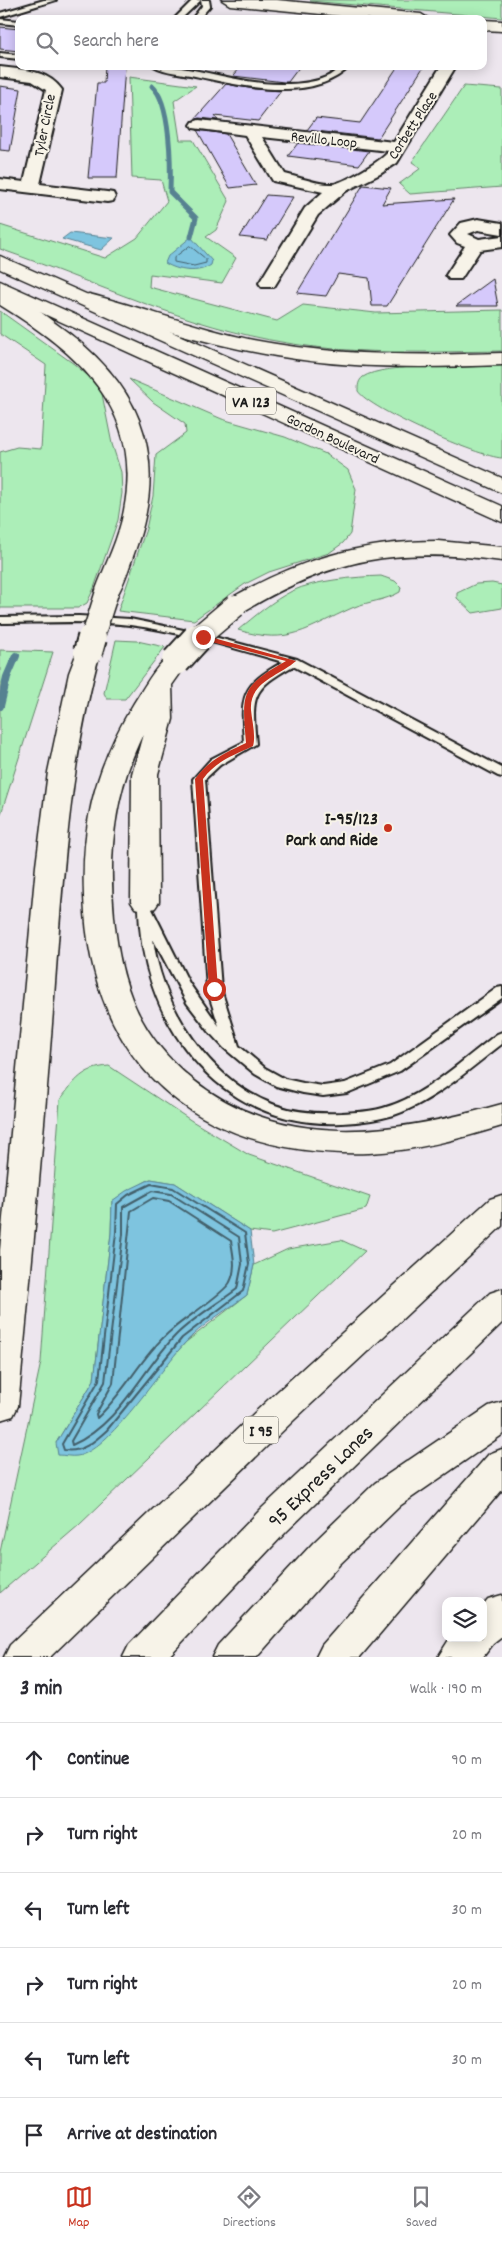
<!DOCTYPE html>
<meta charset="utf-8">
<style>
body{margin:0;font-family:Dekko,sans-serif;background:#f7f7f7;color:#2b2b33}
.controls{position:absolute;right:15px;bottom:15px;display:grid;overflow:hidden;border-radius:10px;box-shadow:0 2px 12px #0003}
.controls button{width:45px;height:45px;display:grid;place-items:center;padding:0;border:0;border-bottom:1px solid #e1e1e2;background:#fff;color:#2b2b33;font:25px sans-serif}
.stop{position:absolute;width:15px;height:15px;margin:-11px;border:4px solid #c8321e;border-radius:50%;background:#fff}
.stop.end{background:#c8321e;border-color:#fff;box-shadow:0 1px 5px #0008}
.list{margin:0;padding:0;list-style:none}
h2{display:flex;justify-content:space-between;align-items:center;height:65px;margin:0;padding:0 20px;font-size:21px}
h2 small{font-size:16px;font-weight:400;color:#7c7c81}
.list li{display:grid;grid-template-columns:32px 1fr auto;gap:15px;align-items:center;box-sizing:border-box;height:75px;padding:0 20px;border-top:1px solid #e1e1e2}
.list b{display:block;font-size:19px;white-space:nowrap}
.list em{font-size:16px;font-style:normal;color:#7c7c81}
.icon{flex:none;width:28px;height:28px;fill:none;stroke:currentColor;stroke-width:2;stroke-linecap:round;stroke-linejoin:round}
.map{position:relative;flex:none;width:502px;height:1657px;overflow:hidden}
.search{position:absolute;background:#fff;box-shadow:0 2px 12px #0003;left:15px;right:15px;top:15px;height:55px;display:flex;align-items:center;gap:12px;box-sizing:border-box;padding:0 18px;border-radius:10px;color:#7c7c81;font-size:19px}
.sheet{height:515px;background:#fff}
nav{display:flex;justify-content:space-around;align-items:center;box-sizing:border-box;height:70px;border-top:1px solid #e1e1e2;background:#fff;font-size:14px;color:#7c7c81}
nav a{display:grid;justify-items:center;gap:2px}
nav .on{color:#c8321e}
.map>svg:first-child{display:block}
.green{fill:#aceeb8;stroke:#64856a}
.water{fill:#7ec4df;stroke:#578191}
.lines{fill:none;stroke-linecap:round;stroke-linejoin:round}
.shore-far1{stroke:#435f6a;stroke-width:1}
.shore{stroke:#435f6a;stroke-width:2}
.stream-far1{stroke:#578191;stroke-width:5}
.stream{stroke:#578191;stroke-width:8}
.building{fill:#d5c9fb;stroke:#1c1c1c}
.service-casing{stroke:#1c1c1c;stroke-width:4}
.minor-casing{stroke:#1c1c1c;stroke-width:4}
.secondary-casing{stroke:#1c1c1c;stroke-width:3}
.primary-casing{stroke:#1c1c1c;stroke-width:3}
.motorway-casing{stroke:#1c1c1c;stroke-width:3}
.service{fill:#f7f3e8;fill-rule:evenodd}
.minor{fill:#f7f3e8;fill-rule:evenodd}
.secondary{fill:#f7f3e8;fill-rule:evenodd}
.primary{fill:#f7f3e8;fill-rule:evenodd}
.motorway{fill:#f7f3e8;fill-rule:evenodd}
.motorway-bridge-far1-casing{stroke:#1c1c1c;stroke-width:25;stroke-linecap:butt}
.motorway-bridge-casing{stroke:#1c1c1c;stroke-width:32;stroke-linecap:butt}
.motorway-bridge-far1{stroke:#f7f3e8;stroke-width:22}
.motorway-bridge{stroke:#f7f3e8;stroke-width:28}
.route{fill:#c8321e}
.poi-dot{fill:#c8321e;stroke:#f7f3e8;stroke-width:2}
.labels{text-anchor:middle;stroke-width:4;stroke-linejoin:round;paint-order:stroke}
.far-street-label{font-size:15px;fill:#1c1c1c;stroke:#f7f3e8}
.shield{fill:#f7f3e8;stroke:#5e5c59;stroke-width:1}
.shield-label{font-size:16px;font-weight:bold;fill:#1c1c1c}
.poi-label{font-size:18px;font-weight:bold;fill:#1c1c1c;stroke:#f7f3e8;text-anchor:end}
.near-street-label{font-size:21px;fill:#1c1c1c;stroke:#f7f3e8}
</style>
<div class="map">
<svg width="502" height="1657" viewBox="0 0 502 1657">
<rect width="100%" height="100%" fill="#ede6ee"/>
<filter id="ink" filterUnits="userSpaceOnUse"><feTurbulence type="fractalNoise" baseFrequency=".02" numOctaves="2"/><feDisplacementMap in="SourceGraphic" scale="10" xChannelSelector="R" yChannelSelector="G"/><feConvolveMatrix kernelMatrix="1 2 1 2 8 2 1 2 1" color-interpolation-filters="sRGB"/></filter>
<g filter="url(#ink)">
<path class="green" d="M311,0H502V18L310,1Z
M129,77L196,86L174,101L180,140H193L229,201L216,230L206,237L236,258L222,283L150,274L149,287L277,321L303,305L376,313L502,310V351C430,352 358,355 287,343C187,327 95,282 0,249V225L105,258L137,238L167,201L161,180L132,178Z
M464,86L502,89V187L410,194L399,184L421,168L412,162Z
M0,311L74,364L93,380L102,394L112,444L121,472L122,493L118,520L94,588L87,603L78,608H0V452L17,447L41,449L46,365L0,334Z
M502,365V458C479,457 370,410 358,391C358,386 358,381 363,377C383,363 474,366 502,365Z
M129,379L222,419L285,437L326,454L348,470L356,489L350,534L343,543L329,553L269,572L245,584L194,620L118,611L146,529L153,496L156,455L186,433L185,424L153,402Z
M381,576L395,581L401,587L400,592C385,601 368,601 352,608C307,628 290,646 238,630C255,616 272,601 292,591C316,580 355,577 381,576Z
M492,583L502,585V608L473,613L457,598V593L476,584Z
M116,640L137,641L165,647L125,699H107L104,693Z
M0,650L53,652L0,817Z
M109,1066L192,1121L249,1155L370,1197L366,1209L272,1234L250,1231L175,1183L150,1179L112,1201L111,1233L94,1380L56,1443L160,1371L186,1342L247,1295L254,1265L288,1249L341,1240L365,1251L79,1525L0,1593V1552L41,1362L60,1100C75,1080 83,1068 109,1066Z"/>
<path class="water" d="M70,233L114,238L101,250L62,239Z
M191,237L212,261L211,265C198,274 178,271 165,263L168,256Z
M151,1179L175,1183L250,1231L254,1265L247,1295C227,1310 201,1325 184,1344C161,1369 108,1452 77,1456C71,1457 64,1455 58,1455L56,1443L94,1380L111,1233L112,1201L126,1191Z"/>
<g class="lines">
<path class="shore-far1" d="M190,246L206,259V263L194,266L174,262V258Z"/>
<path class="shore" d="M151,1184L173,1188L245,1233L249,1264L243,1291L182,1338L107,1430C95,1441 82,1453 64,1450L62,1444L99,1380L116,1233L117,1204L128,1195Z
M152,1191L171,1194L239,1237L242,1264L237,1289C217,1304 193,1318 176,1335C141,1371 120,1424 72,1445L71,1441L105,1382L123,1234V1207Z
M153,1198L169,1201L231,1241C233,1255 237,1268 230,1282C226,1292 184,1319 174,1328C143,1353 126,1391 97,1418L96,1414L113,1383L131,1211Z"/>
<path class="stream-far1" d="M152,86C171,102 171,167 170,192L196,218L191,237"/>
<path class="stream" d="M0,706L7,677L16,656"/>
</g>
<path class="building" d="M0,27L19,29V51L0,49Z
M105,66H125L117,178H88L97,83H104Z
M242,66H300L288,82H284L233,76Z
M398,66H424L378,138L307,130L316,118L360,123Z
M226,84L254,89L281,91L258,121L215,116L218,120L199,118L194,120Z
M0,86L21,89L10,151L0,150Z
M197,130L226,134L256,185L230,188Z
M298,143L369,151L359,165L288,156Z
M363,185L391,188L382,204L454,199L387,306H372L369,278L338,274L326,296L297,293Z
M266,195L293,197L267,240L240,237Z
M493,279L498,306H456Z"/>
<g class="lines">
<g class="service-casing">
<path id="service" d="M44,0H56L0,17V13Z
M193,0H209L210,6L199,19H192L202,6L201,0L181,19H174Z
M0,19L19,21V25L0,23Z
M0,53L19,55V59L0,57Z
M154,66C198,66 240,85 284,84C298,84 313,83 326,77C336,73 338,66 350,66C313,104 241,86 195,76C183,73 165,73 154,66Z
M79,616L130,619L203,634L297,659L502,768V777L498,776L293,666C250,690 252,697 256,744L220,765L205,779L221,989L239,1046L265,1068L285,1079L303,1083L323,1086L345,1083L390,1065L497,988L502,987V998L400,1071L347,1093L323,1096L303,1093L276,1086L255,1074L224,1048L211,1034L187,1003L153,939C162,1007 209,1081 275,1105C297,1113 319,1114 342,1113C356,1112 370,1112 383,1108C426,1096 462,1060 497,1034L502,1032V1044C469,1069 435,1101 394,1115C377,1120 360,1122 342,1123C217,1130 138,1018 139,902L145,898L151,902L152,909L189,983L219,1026L207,989L193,779L211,759L244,742C241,696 240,686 283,662C233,648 182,632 130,625C87,620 43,623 0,623V617Z"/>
</g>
<g class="minor-casing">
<path id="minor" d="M441,66H456L397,163L380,174L346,191L318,215L274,287H262L259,283L305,208L323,192L273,181L245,135L193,128L191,125L193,122L199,120L394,142ZM262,137L389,151C383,160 342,184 332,184C320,185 298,177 285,174Z
M0,67C23,70 47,69 62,90L40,184L107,192L113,193L115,197L113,201L107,202L0,189V179L24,182L46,90L32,81L0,77Z
M478,219L502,223V234L478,230L468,234L479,239L502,236V247L480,250L461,279H449L446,275L465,246L457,243L450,235L461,223Z"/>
</g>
<g class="secondary-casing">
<path id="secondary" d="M222,0H277L421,14L429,19H371L230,5Z
M483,20L502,21V31L483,30Z"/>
</g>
<g class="primary-casing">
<path id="primary" d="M0,256L502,478V493L0,269Z
M0,281L502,506V522L0,294Z"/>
</g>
<g class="motorway-casing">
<path id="motorway" d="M0,290C20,295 39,311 55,323C137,380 171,451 136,548C130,564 125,583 116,597L107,599L98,597L95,592C105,565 119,538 124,510C144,409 78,353 0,305Z
M89,294C144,308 197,328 253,340C335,356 419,356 502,353V365C427,368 350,369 276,356C210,345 145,325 82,304L79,300L82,296Z
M438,541L502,547V561C397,547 335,557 244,611L235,613L226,611L223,606L226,601C295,561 358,541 438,541Z
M88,645L97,647L100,652C68,769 62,890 53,1011C43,1143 31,1274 18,1406L13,1416L0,1420V1250L36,866L48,772L69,673L79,647Z
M176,653L185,656L189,661L172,685L173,719L158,774L159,902L155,908L145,911L135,908L131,902L132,774L143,734C114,793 108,852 114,917C120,984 139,1036 192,1079C283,1152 397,1134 502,1104V1126C459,1139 415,1151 369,1153C210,1158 97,1077 85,913C79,833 92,772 134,703C144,688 159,658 176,653Z
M502,1195V1226L294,1420L50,1657H4L10,1645L268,1400L490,1199Z
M502,1289V1323L287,1531L168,1657H123L129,1645L261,1509L490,1293Z
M502,1402V1435L401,1505L339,1565L257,1657H212L218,1645L313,1543L375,1483L489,1406Z
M502,1449V1490L360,1657H316L322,1645L489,1454Z
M502,1595V1637L493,1644L483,1657H438L450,1638H483V1605L488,1599Z"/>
</g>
<use href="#service" class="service"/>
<use href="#minor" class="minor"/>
<use href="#secondary" class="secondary"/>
<use href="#primary" class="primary"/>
<use href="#motorway" class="motorway"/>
<g class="motorway-bridge-far1-casing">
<path id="motorway-bridge-far1" d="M92,639L107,592
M196,639L235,606"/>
</g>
<g class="motorway-bridge-casing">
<path id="motorway-bridge" d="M88,652L92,638
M176,661L197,638"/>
</g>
<use href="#motorway-bridge-far1" class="motorway-bridge-far1"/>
<use href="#motorway-bridge" class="motorway-bridge"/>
</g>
</g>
<path class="route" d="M203,635L296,661C279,676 249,682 251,710C252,721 256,736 253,746C234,755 216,761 203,779L218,989L214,992L209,989L195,779C209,760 225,753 246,743C242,693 240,687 286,661L200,639V636Z"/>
<circle class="poi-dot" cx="388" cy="828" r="5"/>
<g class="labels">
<g class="far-street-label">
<text transform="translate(44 125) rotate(-79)" y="5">Tyler Circle</text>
<text transform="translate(412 125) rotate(-57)" y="5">Corbett Place</text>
<text transform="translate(324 139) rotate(6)" y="5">Revillo Loop</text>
<text transform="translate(333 438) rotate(25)" y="5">Gordon Boulevard</text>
</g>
<g class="shield">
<rect x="226" y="387.5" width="50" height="27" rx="4"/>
<rect x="243.5" y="1416.5" width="35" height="27" rx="4"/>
</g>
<g class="shield-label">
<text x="251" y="407">VA 123</text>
<text x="261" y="1436">I 95</text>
</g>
<g class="poi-label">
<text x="378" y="824">I-95/123<tspan x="378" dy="21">Park and Ride</tspan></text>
</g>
<g class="near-street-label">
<text transform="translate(320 1476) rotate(-44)" y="7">95 Express Lanes</text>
</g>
</g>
</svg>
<div class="controls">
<button><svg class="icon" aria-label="layers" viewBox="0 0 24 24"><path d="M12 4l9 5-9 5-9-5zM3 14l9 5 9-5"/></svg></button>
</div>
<div class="stop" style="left:214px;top:989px"></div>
<div class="stop end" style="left:203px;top:637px"></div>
<div class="search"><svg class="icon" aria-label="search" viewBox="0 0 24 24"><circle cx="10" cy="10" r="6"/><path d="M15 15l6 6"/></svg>Search here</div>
</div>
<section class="sheet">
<h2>3 min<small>Walk · 190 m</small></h2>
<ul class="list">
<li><svg class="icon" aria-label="ahead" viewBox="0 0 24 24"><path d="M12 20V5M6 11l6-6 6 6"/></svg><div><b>Continue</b></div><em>90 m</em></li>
<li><svg class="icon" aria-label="right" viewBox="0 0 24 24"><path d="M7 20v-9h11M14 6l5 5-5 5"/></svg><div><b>Turn right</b></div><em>20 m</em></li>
<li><svg class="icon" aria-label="left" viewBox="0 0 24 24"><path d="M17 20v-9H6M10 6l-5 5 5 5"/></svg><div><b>Turn left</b></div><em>30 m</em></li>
<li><svg class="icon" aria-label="right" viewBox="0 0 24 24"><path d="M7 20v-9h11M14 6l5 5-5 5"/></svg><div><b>Turn right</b></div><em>20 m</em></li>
<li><svg class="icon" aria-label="left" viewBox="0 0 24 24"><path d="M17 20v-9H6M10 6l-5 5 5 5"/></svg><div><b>Turn left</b></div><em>30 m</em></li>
<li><svg class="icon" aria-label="arrive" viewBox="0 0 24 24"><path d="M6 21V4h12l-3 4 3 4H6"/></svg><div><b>Arrive at destination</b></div></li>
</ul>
</section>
<nav>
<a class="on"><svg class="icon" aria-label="map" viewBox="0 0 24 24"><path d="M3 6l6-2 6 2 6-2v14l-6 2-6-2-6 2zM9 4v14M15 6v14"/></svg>Map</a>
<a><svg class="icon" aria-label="directions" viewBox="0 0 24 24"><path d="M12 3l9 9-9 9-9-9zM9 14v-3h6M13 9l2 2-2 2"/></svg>Directions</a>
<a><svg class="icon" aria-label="saved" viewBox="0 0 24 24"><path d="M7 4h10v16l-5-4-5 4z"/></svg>Saved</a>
</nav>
